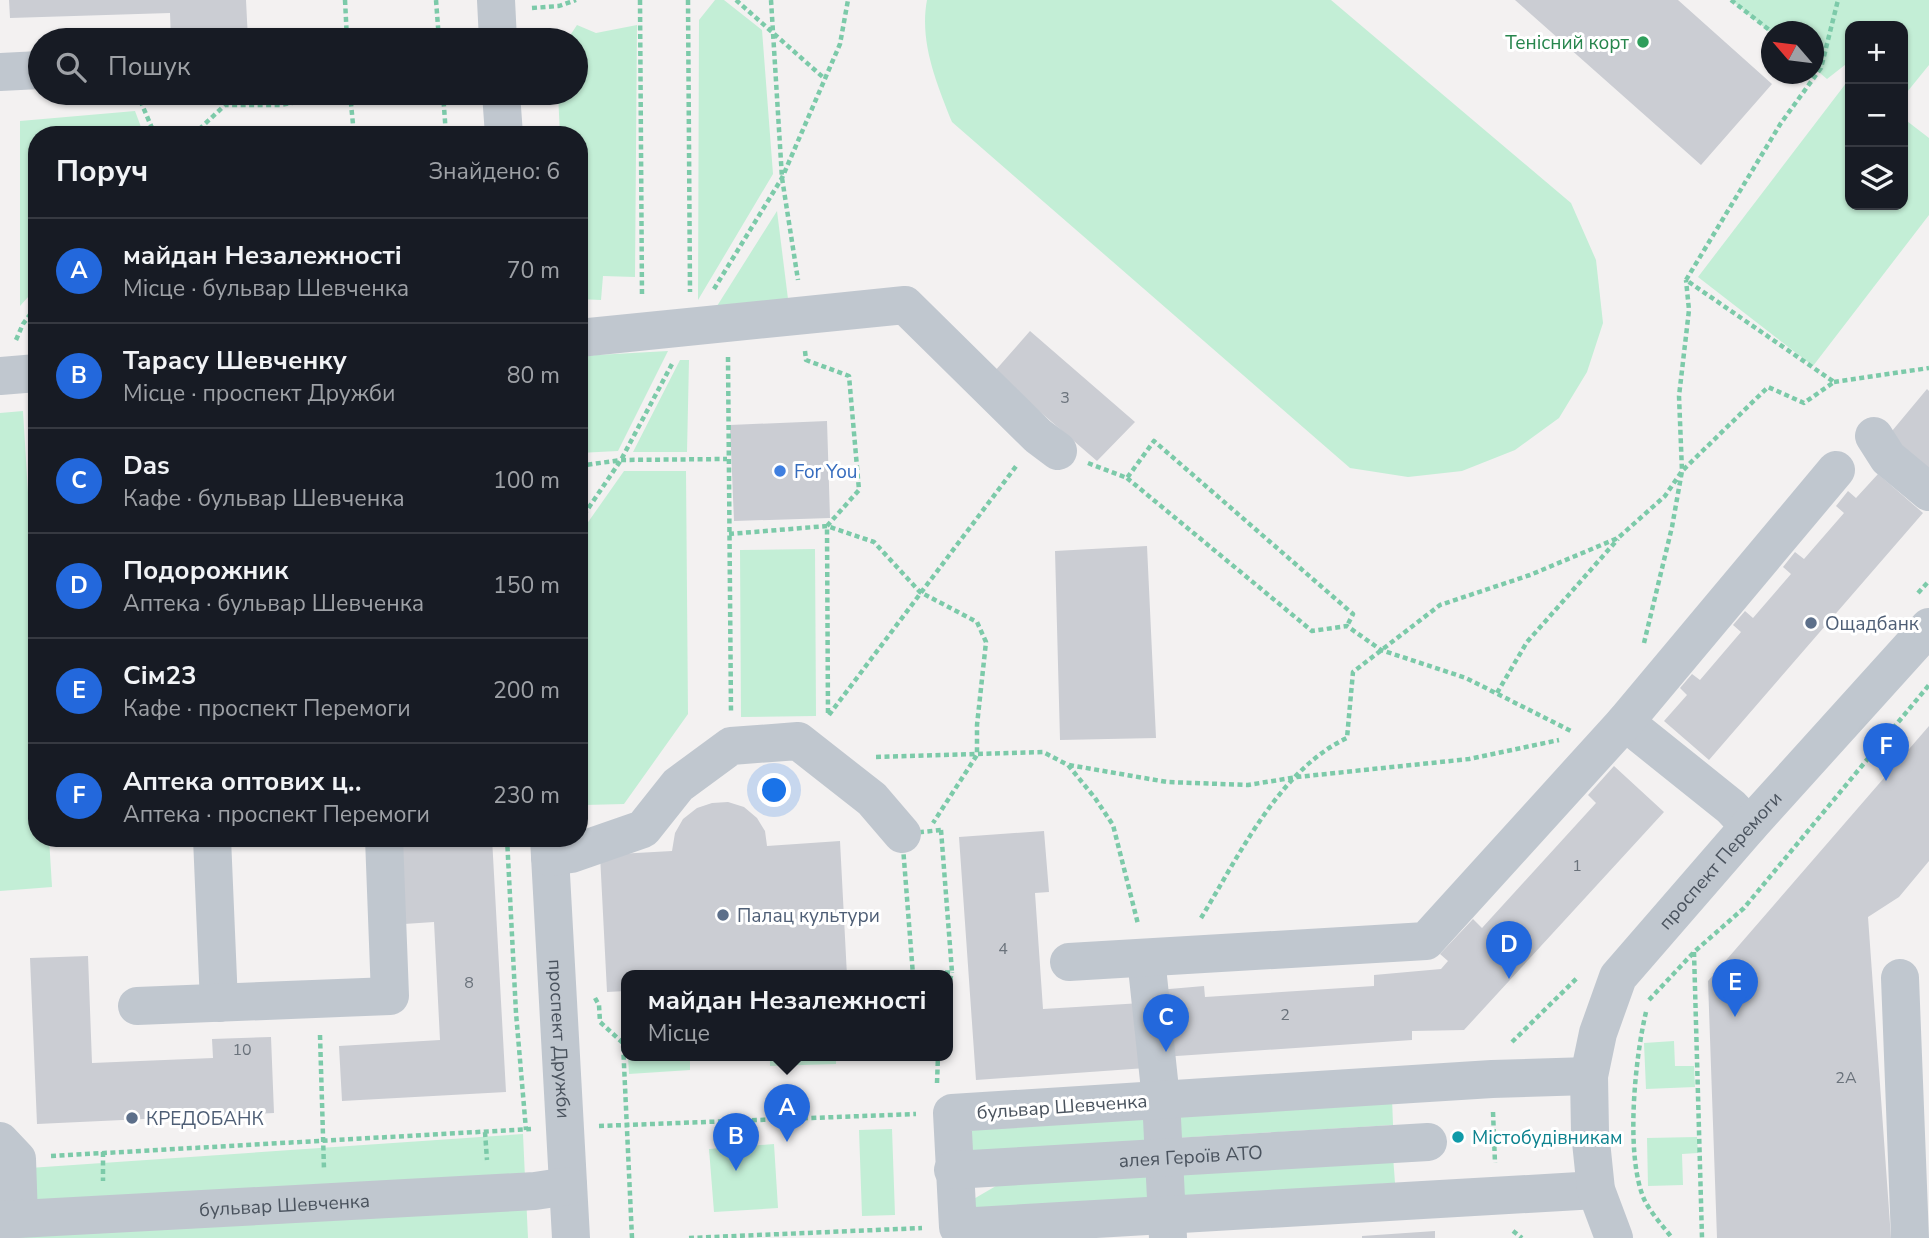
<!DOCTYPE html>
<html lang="uk">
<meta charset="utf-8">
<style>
body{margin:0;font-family:"Nunito Sans",sans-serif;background:#242831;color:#f1f3f6}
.controls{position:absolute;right:21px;top:21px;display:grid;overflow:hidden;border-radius:14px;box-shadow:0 2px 5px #0004}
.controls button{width:63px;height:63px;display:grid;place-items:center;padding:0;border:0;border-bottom:2px solid #363941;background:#171b24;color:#f1f3f6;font:35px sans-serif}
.compass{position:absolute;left:1761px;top:21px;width:63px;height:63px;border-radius:50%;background:#171b24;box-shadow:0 2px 5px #0004;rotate:298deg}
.you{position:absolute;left:775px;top:791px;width:24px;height:24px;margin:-18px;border:5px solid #fff;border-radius:50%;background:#1a73e8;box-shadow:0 0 0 10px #1a73e833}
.badge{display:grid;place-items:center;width:46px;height:46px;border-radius:50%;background:#2368dc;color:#fff;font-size:23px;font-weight:700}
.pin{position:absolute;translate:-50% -58px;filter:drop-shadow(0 2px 4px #0008)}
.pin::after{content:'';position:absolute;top:37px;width:24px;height:21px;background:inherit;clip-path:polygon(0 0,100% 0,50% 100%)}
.popup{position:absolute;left:621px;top:970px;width:332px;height:91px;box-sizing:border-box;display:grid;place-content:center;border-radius:14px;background:#171b24;filter:drop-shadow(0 2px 5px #0005);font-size:23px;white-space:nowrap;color:#9ea1a6}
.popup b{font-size:26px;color:#f1f3f6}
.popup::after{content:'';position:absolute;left:50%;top:100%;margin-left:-14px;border:14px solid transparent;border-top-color:#171b24}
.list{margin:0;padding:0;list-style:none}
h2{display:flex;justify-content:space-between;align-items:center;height:91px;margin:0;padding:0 28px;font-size:30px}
h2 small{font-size:23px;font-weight:400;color:#9ea1a6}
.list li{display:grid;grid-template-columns:46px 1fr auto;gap:21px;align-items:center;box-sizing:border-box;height:105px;padding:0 28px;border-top:2px solid #363941}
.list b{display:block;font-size:26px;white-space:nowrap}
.list p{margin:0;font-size:23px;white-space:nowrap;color:#9ea1a6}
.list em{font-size:23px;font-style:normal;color:#9ea1a6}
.icon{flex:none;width:38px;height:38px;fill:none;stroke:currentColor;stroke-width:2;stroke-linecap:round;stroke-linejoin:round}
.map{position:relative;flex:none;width:1929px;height:1238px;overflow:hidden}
.search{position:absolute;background:#171b24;box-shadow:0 2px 5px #0004;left:28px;top:28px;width:560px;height:77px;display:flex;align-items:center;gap:18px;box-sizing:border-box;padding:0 24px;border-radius:38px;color:#9ea1a6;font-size:26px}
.panel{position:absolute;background:#171b24;box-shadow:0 2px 5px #0004;left:28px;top:126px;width:560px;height:721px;border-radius:28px}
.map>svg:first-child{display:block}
.green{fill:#c3eed6}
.building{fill:#cbcdd3}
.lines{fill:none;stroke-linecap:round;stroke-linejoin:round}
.path{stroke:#7ccaa9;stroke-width:4.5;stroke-dasharray:5 3.5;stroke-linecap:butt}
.minor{stroke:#c0c7cf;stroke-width:38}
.leisure-dot{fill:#2e9e5b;stroke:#fff;stroke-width:2.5}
.shop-dot{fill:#3f7fe0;stroke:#fff;stroke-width:2.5}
.service-dot{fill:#5c6f8a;stroke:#fff;stroke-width:2.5}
.culture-dot{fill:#0f9aa8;stroke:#fff;stroke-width:2.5}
.labels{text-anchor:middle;stroke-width:6;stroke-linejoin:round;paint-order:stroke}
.number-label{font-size:16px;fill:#6a727b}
.leisure-label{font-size:19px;fill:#27864d;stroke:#fff;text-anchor:end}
.shop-label{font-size:19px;fill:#366cbe;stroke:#fff;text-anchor:start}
.service-label{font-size:19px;fill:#4e5e75;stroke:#fff;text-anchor:start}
.street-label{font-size:19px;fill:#4a535e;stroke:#fff}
.culture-label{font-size:19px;fill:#0d838f;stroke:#fff;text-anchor:start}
</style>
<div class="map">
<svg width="1929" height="1238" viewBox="0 0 1929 1238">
<rect width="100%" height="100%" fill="#f3f1f1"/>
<path class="green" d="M715,0H724L762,30L773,174L698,300L699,20Z
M927,0H1331L1571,203L1596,260L1603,323L1587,372L1559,418L1515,450L1462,471L1408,477L1350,468L952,122C937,84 919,42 927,0Z
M1731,0H1929V65L1903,97V26H1850V61L1827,79L1814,68V32L1771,33Z
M577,25L596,33L637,25L635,277L603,276L601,300L579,299V135H560L558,93H576V40H567Z
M1850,78V205H1903V118L1929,138V215L1813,366L1698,277Z
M135,111L144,135H37V287L20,306V121Z
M224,128L295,129V135H216Z
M777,211L789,307L712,314Z
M668,351L618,451L579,453V356Z
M680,360H689L687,452H633Z
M23,411L37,640V838H49L52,887L0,891V413Z
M624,471H686L688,714L624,804L585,805L579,641V535Z
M815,549L816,716L741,717L740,550Z
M1674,1041L1675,1066H1694L1695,1087L1646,1089L1644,1043Z
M628,1056H690V1070L629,1074Z
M770,1056H836V1064L770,1066Z
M1392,1098L1393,1125L1177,1138L1175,1111Z
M1147,1115L1148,1144L963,1155L961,1127Z
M892,1129L895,1215L862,1216L859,1130Z
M523,1134L525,1178L0,1214V1170Z
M1697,1137L1698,1153L1682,1154L1683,1185L1648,1186L1647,1138Z
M774,1144L778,1208L714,1212L709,1149Z
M1393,1156L1395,1183L1178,1197L1176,1170Z
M1149,1171L1151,1200L965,1211V1204L1008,1179Z
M526,1195L528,1238H0Z"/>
<path class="building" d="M9,0H246L248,40H171L170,13L10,18Z
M1515,0H1678L1772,84L1701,165Z
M1030,331L1135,422L1097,461L994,372Z
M1927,389L1929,391V473L1887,437Z
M827,421L830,518L734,521L730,425Z
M1878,474L1923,513L1709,760L1664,721L1687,695L1680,688L1692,674L1700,680L1741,632L1733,625L1745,611L1753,618L1791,574L1783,567L1795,552L1804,559L1844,513L1836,506L1848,491L1856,498Z
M1147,546L1156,738L1060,740L1055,551Z
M1929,726V861L1899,897L1868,917L1891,1238H1717L1708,981Z
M1614,766L1664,812L1464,1030L1412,1031V1040L1162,1057L1158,990L1204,986L1205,997L1374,986V975L1441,969L1448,961L1440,954L1473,919L1482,928L1596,803L1588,795Z
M728,802L744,807L757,818L765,831L767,846L840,841L847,976H626V991L607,992L600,855L672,851L675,833L683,819L697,808L712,803Z
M1044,831L1049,892L1035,893L1043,1009L1142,1003L1146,1068L976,1080L959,837Z
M492,838L506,1092L342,1101L339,1046L440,1040L434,922L404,924L399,839Z
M88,956L92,1063L213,1058L212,1039L271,1037L274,1113L37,1124L30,958Z
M1435,1231V1238H1362V1236Z"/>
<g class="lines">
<path class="path" d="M345,0L347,40
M436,0L439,40
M640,0L642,297
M688,0L690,292
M736,0L825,79
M771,0L782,178L798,280
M1731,0L1772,32
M532,8L559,6L576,0
M137,93L155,135
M350,93L354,135
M351,93L367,99L443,96
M443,93L446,135
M193,135L225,105H280L349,93
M714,289L782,178L840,44L848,0
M16,340L23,324L37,305
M805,351L806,360L849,376L859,490L827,526L828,716
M728,357L731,712
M1834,382L1929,368
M1088,463L1127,478L1154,441L1353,614L1347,626
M579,466L621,460L727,459
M1127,478L1312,631L1347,626L1381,650L1466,678L1571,731
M579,522L621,460L672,364
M729,534L827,526L874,542L920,592L977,622L986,642L977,725V755L933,823
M1918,593L1929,581
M1644,643L1672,527L1682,471L1679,396L1689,310L1686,280
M1497,693L1527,642L1618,539
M829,715L1017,465
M876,757L1043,752L1068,765L1095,798L1113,825L1138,924
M1069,765L1167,782L1248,785L1297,777L1469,759L1559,740
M941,830L952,972L913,975L902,834Z
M507,838L516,1013L526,1130
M1201,918C1239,856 1279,770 1347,738L1353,672L1440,605L1530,575L1618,538L1665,496L1682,471L1768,387L1804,403L1834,382L1686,280L1781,123L1821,68L1838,0
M1694,952L1702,1238
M948,989L952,972
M595,998L599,1005L600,1022L623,1043L632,1238
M1649,1000L1694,952L1744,908L1929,685
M1646,1012C1635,1058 1625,1155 1644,1199C1650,1212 1663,1226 1672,1238
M320,1035L324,1169
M1512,1042L1578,977
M937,1083L938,1056
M1493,1112L1495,1163
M599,1126L916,1114
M485,1132L487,1160
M103,1152V1181
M51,1156L531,1129
M1513,1231L1522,1238
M689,1238L922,1228"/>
<g class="minor">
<path d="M496,0L498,40"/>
<path d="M0,72L40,70"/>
<path d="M501,93L504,135"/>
<path d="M579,338L905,305L1038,436L1058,451"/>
<path d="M0,376L37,373"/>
<path d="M1874,436L1888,458L1929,492"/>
<path d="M1625,722L1731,807L1749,826"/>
<path d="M212,838L219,1003"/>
<path id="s1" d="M549,838L571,1238"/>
<path d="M550,857L571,854L643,829L678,785L731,746L798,741L872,799L902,834"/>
<path d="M1146,958L1161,1099L1168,1238"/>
<path d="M1069,962L1426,941L1625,722L1836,470"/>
<path d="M1900,978L1910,1238"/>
<path d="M137,1006L390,996L384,838"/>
<path d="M1589,1076L1492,1079L952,1113L958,1227L1596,1190"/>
<path d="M0,1141L17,1159L19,1218"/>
<path id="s2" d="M953,1170L1428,1142"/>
<path id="s3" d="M0,1220L535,1191L568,1186"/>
<path id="s4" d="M1614,1238L1596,1190L1590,1132L1589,1076L1598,1033L1618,977L1749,826L1929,627"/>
</g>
</g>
<circle class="leisure-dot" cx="1643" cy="42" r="7"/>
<circle class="shop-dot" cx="780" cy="471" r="7"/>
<g class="service-dot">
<circle cx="1811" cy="623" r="7"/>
<circle cx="723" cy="915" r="7"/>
<circle cx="132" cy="1118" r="7"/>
</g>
<circle class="culture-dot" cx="1458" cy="1137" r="7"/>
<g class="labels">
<g class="number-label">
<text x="1065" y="403">3</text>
<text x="1577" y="871">1</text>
<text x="1003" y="954">4</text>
<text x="469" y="988">8</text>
<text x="1285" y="1020">2</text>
<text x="242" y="1055">10</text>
<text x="1846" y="1083">2А</text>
</g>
<g class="leisure-label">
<text x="1629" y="49">Тенісний корт</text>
</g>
<g class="shop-label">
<text x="794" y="478">For You</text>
</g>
<g class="service-label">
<text x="1825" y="630">Ощадбанк</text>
<text x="737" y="922">Палац культури</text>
<text x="146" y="1125">КРЕДОБАНК</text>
</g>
<g class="street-label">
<text dy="7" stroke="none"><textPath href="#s4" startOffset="424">проспект Перемоги</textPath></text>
<text dy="7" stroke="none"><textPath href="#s1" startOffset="201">проспект Дружби</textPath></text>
<text transform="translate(1062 1106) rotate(-4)" y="7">бульвар Шевченка</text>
<text dy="7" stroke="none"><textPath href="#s2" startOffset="238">алея Героїв АТО</textPath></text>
<text dy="7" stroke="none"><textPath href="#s3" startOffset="285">бульвар Шевченка</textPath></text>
</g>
<g class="culture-label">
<text x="1472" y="1144">Містобудівникам</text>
</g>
</g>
</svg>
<div class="controls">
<button>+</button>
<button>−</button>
<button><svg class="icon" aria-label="layers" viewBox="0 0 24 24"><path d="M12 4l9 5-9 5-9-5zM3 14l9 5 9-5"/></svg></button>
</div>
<svg class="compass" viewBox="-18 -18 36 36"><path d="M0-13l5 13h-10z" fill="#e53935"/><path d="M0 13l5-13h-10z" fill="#9ea1a6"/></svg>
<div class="you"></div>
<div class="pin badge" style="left:787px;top:1142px">A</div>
<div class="popup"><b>майдан Незалежності</b>Місце</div>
<div class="pin badge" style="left:736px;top:1171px">B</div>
<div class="pin badge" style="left:1166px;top:1052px">C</div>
<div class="pin badge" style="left:1509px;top:979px">D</div>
<div class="pin badge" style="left:1735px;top:1017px">E</div>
<div class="pin badge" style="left:1886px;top:781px">F</div>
<div class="search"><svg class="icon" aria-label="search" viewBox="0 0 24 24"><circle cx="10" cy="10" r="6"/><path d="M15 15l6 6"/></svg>Пошук</div>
<section class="panel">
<h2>Поруч<small>Знайдено: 6</small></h2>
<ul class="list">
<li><span class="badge">A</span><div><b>майдан Незалежності</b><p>Місце · бульвар Шевченка</p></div><em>70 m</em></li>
<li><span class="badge">B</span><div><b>Тарасу Шевченку</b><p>Місце · проспект Дружби</p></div><em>80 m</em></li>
<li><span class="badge">C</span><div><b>Das</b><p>Кафе · бульвар Шевченка</p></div><em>100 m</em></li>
<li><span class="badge">D</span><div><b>Подорожник</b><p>Аптека · бульвар Шевченка</p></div><em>150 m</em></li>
<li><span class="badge">E</span><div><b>Сім23</b><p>Кафе · проспект Перемоги</p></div><em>200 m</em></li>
<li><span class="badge">F</span><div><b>Аптека оптових ц‥</b><p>Аптека · проспект Перемоги</p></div><em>230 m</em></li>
</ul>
</section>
</div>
